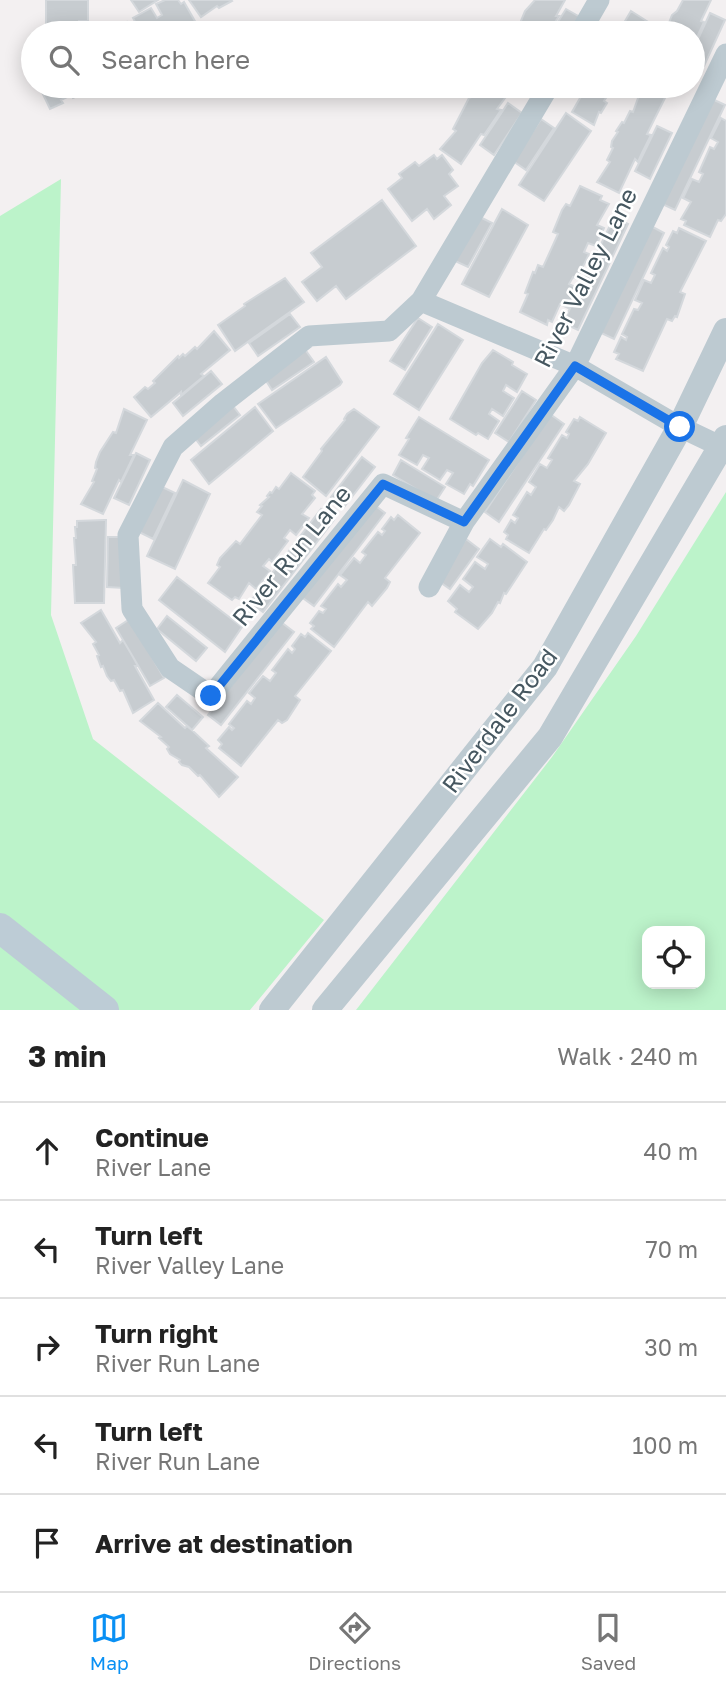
<!DOCTYPE html>
<meta charset="utf-8">
<style>
body{margin:0;font-family:"Golos Text",sans-serif;background:#f6f6f6;color:#222}
.controls{position:absolute;right:21px;bottom:21px;display:grid;overflow:hidden;border-radius:14px;box-shadow:0 4px 18px #0003}
.controls button{width:63px;height:63px;display:grid;place-items:center;padding:0;border:0;border-bottom:2px solid #e0e0e0;background:#fff;color:#222;font:35px sans-serif}
.stop{position:absolute;width:21px;height:21px;margin:-16px;border:5px solid #1a73e8;border-radius:50%;background:#fff}
.stop.end{background:#1a73e8;border-color:#fff;box-shadow:0 2px 7px #0008}
.list{margin:0;padding:0;list-style:none}
h2{display:flex;justify-content:space-between;align-items:center;height:91px;margin:0;padding:0 28px;font-size:30px}
h2 small{font-size:23px;font-weight:400;color:#767676}
.list li{display:grid;grid-template-columns:46px 1fr auto;gap:21px;align-items:center;box-sizing:border-box;height:98px;padding:0 28px;border-top:2px solid #e0e0e0}
.list b{display:block;font-size:26px;white-space:nowrap}
.list p{margin:0;font-size:23px;white-space:nowrap;color:#767676}
.list em{font-size:23px;font-style:normal;color:#767676}
.icon{flex:none;width:38px;height:38px;fill:none;stroke:currentColor;stroke-width:2;stroke-linecap:round;stroke-linejoin:round}
.map{position:relative;flex:none;width:726px;height:1010px;overflow:hidden}
.search{position:absolute;background:#fff;box-shadow:0 4px 18px #0003;left:21px;right:21px;top:21px;height:77px;display:flex;align-items:center;gap:18px;box-sizing:border-box;padding:0 24px;border-radius:38px;color:#767676;font-size:26px}
.sheet{height:581px;background:#fff}
nav{display:flex;justify-content:space-around;align-items:center;box-sizing:border-box;height:98px;border-top:2px solid #e0e0e0;background:#fff;font-size:19px;color:#767676}
nav a{display:grid;justify-items:center;gap:4px}
nav .on{color:#0990f4}
.map>svg:first-child{display:block}
.green{fill:#bcf3ca;fill-rule:evenodd}
.building{fill:#c7ccd0;stroke:#d4d8dc;stroke-width:2}
.lines{fill:none;stroke-linecap:round;stroke-linejoin:round}
.minor{stroke:#bdcad1;stroke-width:21}
.tertiary{stroke:#bdcad1;stroke-width:26}
.secondary{stroke:#bdccd6;stroke-width:30}
.route{stroke:#1a73e8;stroke-width:9}
.labels{text-anchor:middle;stroke-width:5;stroke-linejoin:round;paint-order:stroke}
.street-label{font-size:24px;fill:#465760;stroke:#fff}
</style>
<div class="map">
<svg width="726" height="1010" viewBox="0 0 726 1010">
<rect width="100%" height="100%" fill="#f3f0f1"/>
<path class="green" d="M61,179L51,615L93,739L324,920L250,1010H0V216Z
M726,492V1010H356L552,757L636,636ZM647,931H700V984H647Z"/>
<path class="building" d="M46,0H88V21H79V33H48V25H46Z
M131,0H158L139,12Z
M165,0H178L181,4L184,2L200,30L195,33H111L127,22L133,32L139,29L133,18L151,8L157,18L162,15L156,4Z
M189,0H231L232,1L219,8L217,6L201,17Z
M535,0H565L556,16H559L548,33H516L525,11Z
M683,0H711L701,21L704,22L693,46V33H665L672,15L677,11Z
M566,9L580,17L570,33H551Z
M631,11L653,25L648,33H618Z
M710,13L725,20L704,66L693,61V50Z
M599,23L614,31L612,33H593Z
M39,86H98L73,98L71,95L61,100L63,103L50,109Z
M482,86H514L497,109L501,110L495,119L484,135L481,134L461,164L440,149L456,131L453,129L469,98L476,95Z
M587,86H617L613,93L610,92L604,101L607,103L601,113L599,112L594,125L572,112Z
M642,87L665,98L647,134L651,135L642,153L638,162L635,159L619,193L597,182L610,162L607,160L613,148L611,147L612,141L618,132L616,131L622,122L624,123L630,111L633,112Z
M710,98L725,105L675,210L660,203Z
M508,103L522,113L494,155L480,145Z
M566,113L591,131L544,201L519,185Z
M721,118L726,121V214L721,221L718,220L710,237L684,225L686,221L681,219L691,202L683,198L692,179L699,182L703,174L699,172L710,147L714,149L718,142L711,138Z
M541,119L554,128L526,170L513,161Z
M657,126L672,133L650,179L635,171Z
M434,155L437,159L442,155L453,170L449,174L458,186L444,196L451,205L434,219L427,209L412,221L388,189L402,178L399,174L415,162L419,166Z
M580,186L602,196L600,200L609,204L597,225L604,228L596,246L588,243L584,252L589,254L577,279L573,277L569,284L577,288L568,308L560,304L552,322L548,320L547,325L520,312L528,294L525,293L533,272L535,273L538,265L543,267L558,234L553,232L562,210L566,204L570,206Z
M382,200L416,246L346,299L336,286L317,301L302,282L322,267L311,253Z
M502,209L528,225L489,297L462,284Z
M478,216L492,223L468,267L453,260Z
M614,217L628,224L578,330L563,323Z
M649,225L664,233L614,339L599,332Z
M679,228L706,241L680,292L685,294L677,317L675,316L672,321L667,319L643,371L616,359L619,354L614,352L621,337L626,340L627,337L622,334L634,309L638,310L642,303L635,300L644,280L651,283L655,275L651,273L663,248L667,251L669,247L666,245L673,231L677,233Z
M285,278L304,302L235,351L218,325L245,306L244,304Z
M290,314L300,327L258,356L249,343Z
M418,318L432,327L405,370L390,361Z
M438,324L463,340L419,410L394,394Z
M214,331L230,350L201,374L204,376L181,395V392L151,417L134,397L145,387L148,389L155,383L153,381L178,356L179,358L183,354L185,356L195,347L197,349Z
M304,348L314,362L272,390L263,376Z
M493,350L513,362L512,365L527,374L517,392L506,385L503,391L514,398L503,416L492,409L489,414L499,421L488,439L478,433L476,435L450,419L482,363Z
M326,357L342,382L340,385L276,428L258,404Z
M211,371L222,384L183,416L173,403Z
M522,391L536,400L509,442L495,433Z
M230,402L240,415L201,446L191,433Z
M255,407L273,431L209,484L191,460Z
M124,409L147,420L130,455H134L121,482L119,480L103,514L81,504L94,482L92,481L97,469L95,468L96,462L100,452L113,432L116,433Z
M354,409L379,427L326,496L303,477L322,451L321,449L345,420L344,419L347,414Z
M550,414L564,424L499,522L485,512Z
M419,417L489,460L473,486L470,484L464,494L446,484L453,473L447,470L440,480L422,469L429,458L423,455L417,465L399,455L409,439L406,438Z
M580,417L606,433L588,464L574,481L580,484L569,505L564,511L559,507L553,520L546,530L544,529L529,553L506,539L508,535L504,532L511,520L515,523L518,518L513,515L527,492L531,495L536,487L529,482L540,464L547,468L552,460L548,458L562,435L567,438L569,434L566,432L574,419L578,421Z
M136,453L150,460L129,505L114,498Z
M362,457L375,467L344,507L331,497Z
M401,460L445,487L436,501L393,475Z
M291,473L315,491L312,495L315,498L302,514L309,518L296,535L290,530L284,538L288,541L272,562L269,559L263,566L270,571L256,589L249,583L239,599L235,597L232,600L208,583L220,567L217,565L220,558L236,541L240,544L262,515L257,512L262,506L260,505L269,497L267,496L270,492L272,493L276,487L279,489Z
M183,480L210,494L175,569L147,556Z
M160,486L175,493L153,539L139,532Z
M372,503L385,513L314,606L300,596Z
M321,509L334,520L263,612L250,602Z
M398,515L420,533L385,578L390,582L387,588L372,606L368,602L334,647L311,629L314,626L310,623L319,611L323,613L326,609L321,606L338,584L341,587L347,580L340,575L354,558L360,563L366,555L362,552L378,532L382,535L385,531L382,529L391,517L394,520Z
M104,520H106L104,603H75L73,565H76L74,538H76L75,527H77V521Z
M108,537H124V588L107,587Z
M466,539L479,549L450,589L437,580Z
M490,539L501,547L503,544L527,562L506,594L504,593L500,603L498,602L492,613L478,629L455,612L457,609L448,601L460,585L469,592L473,587L463,579L475,562L485,569L488,564L477,557Z
M177,577L242,627L225,652L159,600Z
M101,610L120,643L123,640L133,657L138,666H135L154,700L133,713L123,690L120,691L114,680L111,681L107,676L103,666L101,667L97,656L99,655L93,644L96,642L81,623Z
M167,616L207,648L196,661L157,629Z
M130,619L164,678L150,686L116,628Z
M281,622L294,632L221,725L208,715Z
M308,633L331,651L295,696L300,700L287,720L282,723L278,720L241,766L219,748L222,744L218,740L229,727L232,730L234,728L229,724L247,701L251,704L255,698L249,693L263,676L270,681L276,673L272,670L288,649L292,653L295,649L292,646L301,634L305,637Z
M177,695L203,717L192,730L166,707Z
M158,703L185,728L187,726L194,732L209,746L206,748L238,777L219,797L200,775L198,776L189,767L182,765L179,762L180,760L170,754L167,749L169,747L159,738L161,737L140,721Z"/>
<g class="lines">
<path class="minor" d="M580,33L599,0
M421,301L575,366L680,427L722,447
M464,522L383,484L211,696L170,668L132,609L128,535L173,447L223,403L309,336L389,331L421,301L549,86
M429,587L464,522L575,366L726,54"/>
<path class="tertiary" d="M272,1010L545,667L680,427L726,331
M325,1010L550,737L726,438"/>
<path class="secondary" d="M0,928L104,1010"/>
</g>
<g class="lines">
<path class="route" d="M211,696L383,484L464,522L575,366L680,427"/>
</g>
<g class="labels">
<g class="street-label">
<text transform="translate(586 278) rotate(-63)" y="8">River Valley Lane</text>
<text transform="translate(292 556) rotate(-51)" y="8">River Run Lane</text>
<text transform="translate(500 721) rotate(-53)" y="8">Riverdale Road</text>
</g>
</g>
</svg>
<div class="controls">
<button><svg class="icon" aria-label="locate" viewBox="0 0 24 24"><circle cx="12" cy="12" r="6"/><path d="M12 2v4M12 18v4M2 12h4M18 12h4"/></svg></button>
</div>
<div class="stop" style="left:680px;top:427px"></div>
<div class="stop end" style="left:211px;top:696px"></div>
<div class="search"><svg class="icon" aria-label="search" viewBox="0 0 24 24"><circle cx="10" cy="10" r="6"/><path d="M15 15l6 6"/></svg>Search here</div>
</div>
<section class="sheet">
<h2>3 min<small>Walk · 240 m</small></h2>
<ul class="list">
<li><svg class="icon" aria-label="ahead" viewBox="0 0 24 24"><path d="M12 20V5M6 11l6-6 6 6"/></svg><div><b>Continue</b><p>River Lane</p></div><em>40 m</em></li>
<li><svg class="icon" aria-label="left" viewBox="0 0 24 24"><path d="M17 20v-9H6M10 6l-5 5 5 5"/></svg><div><b>Turn left</b><p>River Valley Lane</p></div><em>70 m</em></li>
<li><svg class="icon" aria-label="right" viewBox="0 0 24 24"><path d="M7 20v-9h11M14 6l5 5-5 5"/></svg><div><b>Turn right</b><p>River Run Lane</p></div><em>30 m</em></li>
<li><svg class="icon" aria-label="left" viewBox="0 0 24 24"><path d="M17 20v-9H6M10 6l-5 5 5 5"/></svg><div><b>Turn left</b><p>River Run Lane</p></div><em>100 m</em></li>
<li><svg class="icon" aria-label="arrive" viewBox="0 0 24 24"><path d="M6 21V4h12l-3 4 3 4H6"/></svg><div><b>Arrive at destination</b></div></li>
</ul>
</section>
<nav>
<a class="on"><svg class="icon" aria-label="map" viewBox="0 0 24 24"><path d="M3 6l6-2 6 2 6-2v14l-6 2-6-2-6 2zM9 4v14M15 6v14"/></svg>Map</a>
<a><svg class="icon" aria-label="directions" viewBox="0 0 24 24"><path d="M12 3l9 9-9 9-9-9zM9 14v-3h6M13 9l2 2-2 2"/></svg>Directions</a>
<a><svg class="icon" aria-label="saved" viewBox="0 0 24 24"><path d="M7 4h10v16l-5-4-5 4z"/></svg>Saved</a>
</nav>
